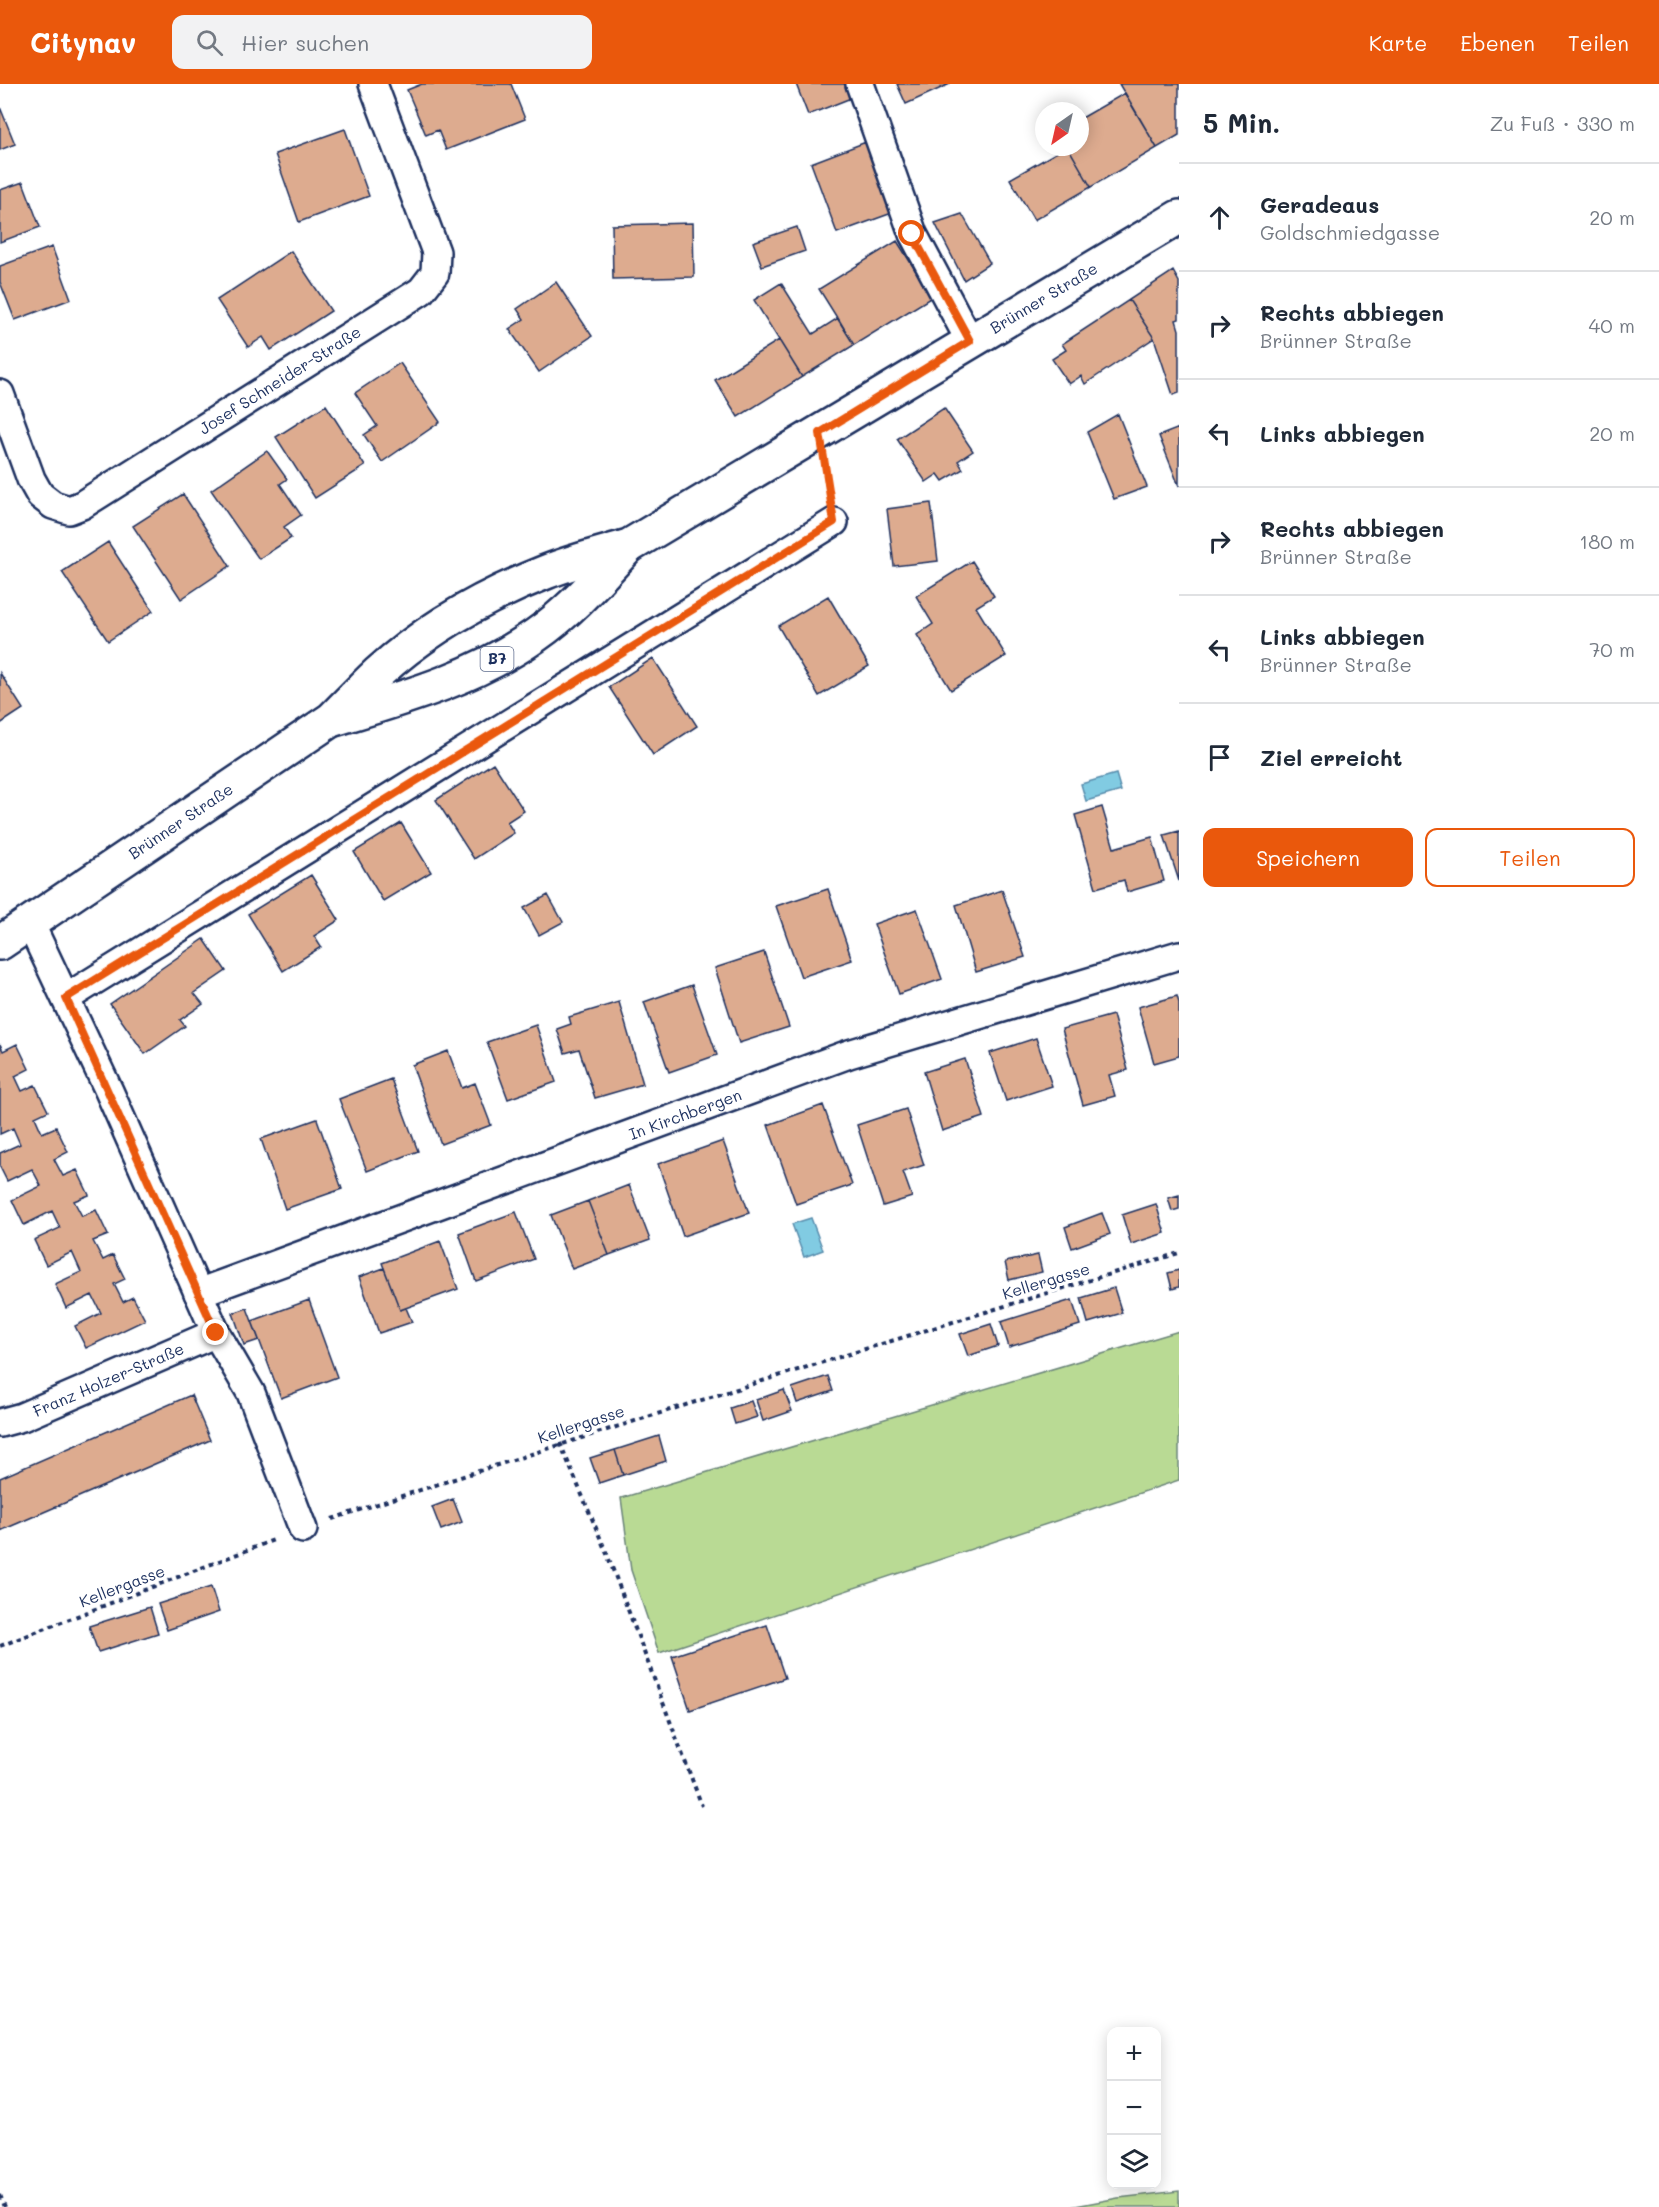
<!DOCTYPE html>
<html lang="de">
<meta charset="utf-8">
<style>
body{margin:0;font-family:Mali,sans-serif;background:#f2f2f3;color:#1f2937}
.controls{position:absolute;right:18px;bottom:18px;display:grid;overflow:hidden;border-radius:12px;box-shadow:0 3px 15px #0003}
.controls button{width:54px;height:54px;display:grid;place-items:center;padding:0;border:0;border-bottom:2px solid #e0e1e3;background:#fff;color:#1f2937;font:30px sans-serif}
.compass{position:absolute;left:1035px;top:18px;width:54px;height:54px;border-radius:50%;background:#fff;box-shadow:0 3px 15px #0003;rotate:214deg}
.stop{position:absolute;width:18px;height:18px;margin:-14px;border:4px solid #ea580c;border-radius:50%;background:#fff}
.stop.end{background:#ea580c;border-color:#fff;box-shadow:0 2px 6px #0008}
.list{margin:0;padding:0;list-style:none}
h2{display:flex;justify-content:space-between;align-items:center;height:78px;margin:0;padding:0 24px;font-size:26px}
h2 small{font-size:20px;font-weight:400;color:#747a83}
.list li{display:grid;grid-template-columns:39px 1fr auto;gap:18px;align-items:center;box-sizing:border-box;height:108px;padding:0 24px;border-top:2px solid #e0e1e3}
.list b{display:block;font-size:22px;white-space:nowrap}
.list p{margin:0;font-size:20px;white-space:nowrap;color:#747a83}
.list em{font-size:20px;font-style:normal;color:#747a83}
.actions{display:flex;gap:12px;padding:18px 24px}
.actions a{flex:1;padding:14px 0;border:2px solid #ea580c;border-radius:12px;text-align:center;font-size:21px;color:#ea580c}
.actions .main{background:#ea580c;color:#fff}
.icon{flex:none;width:33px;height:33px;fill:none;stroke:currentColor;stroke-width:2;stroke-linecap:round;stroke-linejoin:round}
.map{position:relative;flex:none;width:1179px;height:2123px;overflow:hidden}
header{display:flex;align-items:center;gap:36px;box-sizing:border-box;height:84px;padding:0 30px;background:#ea580c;color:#fff}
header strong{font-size:28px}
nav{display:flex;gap:33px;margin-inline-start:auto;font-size:21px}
.search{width:420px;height:54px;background:#f2f2f3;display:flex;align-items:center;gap:15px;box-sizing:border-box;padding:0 21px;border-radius:12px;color:#747a83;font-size:22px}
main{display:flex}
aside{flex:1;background:#fff}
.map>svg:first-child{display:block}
.green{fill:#b9da94;stroke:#6a8479;stroke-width:1.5}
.water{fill:#81cbe2;stroke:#588dad;stroke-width:1.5}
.building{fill:#ddab8f;stroke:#1b2f5e;stroke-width:1.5}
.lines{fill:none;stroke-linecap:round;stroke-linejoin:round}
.minor-casing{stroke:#1b2f5e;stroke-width:32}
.primary-casing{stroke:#1b2f5e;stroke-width:38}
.path{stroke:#1b2f5e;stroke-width:4;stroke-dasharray:4.5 4.5;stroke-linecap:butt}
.minor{stroke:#fff;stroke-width:27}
.primary{stroke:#fff;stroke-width:33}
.route{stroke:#ea580c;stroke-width:8}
.labels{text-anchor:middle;stroke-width:6;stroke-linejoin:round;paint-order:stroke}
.shield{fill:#fff;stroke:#5f6d8e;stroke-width:1.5}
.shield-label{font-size:15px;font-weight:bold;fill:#1b2f5e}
.street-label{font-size:16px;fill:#1b2f5e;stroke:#fff}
</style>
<header>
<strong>Citynav</strong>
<div class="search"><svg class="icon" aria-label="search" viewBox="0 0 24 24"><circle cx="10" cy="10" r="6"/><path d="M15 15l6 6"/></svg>Hier suchen</div>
<nav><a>Karte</a><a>Ebenen</a><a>Teilen</a></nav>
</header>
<main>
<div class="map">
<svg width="1179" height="2123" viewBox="0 0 1179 2123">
<rect width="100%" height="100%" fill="#fff"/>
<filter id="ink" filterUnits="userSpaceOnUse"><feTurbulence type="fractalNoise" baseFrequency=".0167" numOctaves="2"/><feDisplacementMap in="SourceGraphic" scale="12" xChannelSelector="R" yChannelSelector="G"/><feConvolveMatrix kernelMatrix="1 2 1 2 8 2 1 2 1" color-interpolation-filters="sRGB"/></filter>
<g filter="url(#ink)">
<path class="green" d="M1179,1247V1396L659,1569L631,1486L621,1414Z
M1179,2107V2123H1070L1118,2114Z"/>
<path class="water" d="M1116,690L1121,707L1086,717L1081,700Z
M811,1134L823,1166L804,1173L792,1140Z"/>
<path class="building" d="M422,0H511L525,35L446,66L438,46L426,51L407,6Z
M796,0H851L856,12L808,31Z
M897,0H950L906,20Z
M1119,0H1179V51L1157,64Z
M1125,9L1157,64L1091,103L1068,63H1080V35Z
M0,23L15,60L0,66Z
M345,45L369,112L299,138L275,70Z
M866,58L892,129L837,149L811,79Z
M1066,63H1068L1091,103L1034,136L1010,95Z
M23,98L40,143L0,158V106Z
M962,130L990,179L964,196L935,139Z
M693,139L694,193L613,195L612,141Z
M797,143L805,167L762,182L753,158Z
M897,157L932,213L854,261L819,205Z
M52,163L71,215L15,236L0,198V182Z
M291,167L331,227L271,266L263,253L248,263L217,216Z
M1173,187L1179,198V235L1176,236L1179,246V309L1173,311L1154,254L1129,216Z
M556,198L592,252L539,288L509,245L524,235L517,225Z
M781,199L813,250L838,234L854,261L802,293L754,216Z
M1129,216L1154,254L1085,300L1081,292L1069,300L1052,275L1066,266L1062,260Z
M779,256L802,293L738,333L715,296Z
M400,279L440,338L382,378L364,351L377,342L355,309Z
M326,321L365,382L315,414L276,353Z
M944,324L973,367L958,377L963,385L943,397L938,390L926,398L897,355Z
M1118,330L1147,403L1114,415L1087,348Z
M1179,344V402L1159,352Z
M267,367L287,395L280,400L301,431L284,443L291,454L259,475L211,406Z
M183,410L230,482L181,515L133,442Z
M931,419L938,477L894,482L887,425Z
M108,458L153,527L108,557L62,488Z
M972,477L994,512L976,523L1006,572L951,606L917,551L933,540L916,512Z
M828,512L869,582L819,612L778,542Z
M653,574L697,642L653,671L609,603Z
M0,589L23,625L0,640Z
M493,679L524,727L507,738L514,749L474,775L436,716Z
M1102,723L1114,764L1152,753L1164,797L1127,808L1124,796L1096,804L1075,731Z
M401,739L431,788L383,817L354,768Z
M1179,747V797L1164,751Z
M311,791L339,836L314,852L321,863L283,887L248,830Z
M828,805L852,876L801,893L776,822Z
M1002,806L1025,873L976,888L956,821Z
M548,811L563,838L539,851L524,824Z
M917,825L942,895L899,910L874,840Z
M204,855L226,887L194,909L203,920L180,936L185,942L145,970L110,920Z
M764,868L789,943L739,959L715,884Z
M692,901L717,971L669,988L644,918Z
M1177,912L1179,919V972L1154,979L1138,923Z
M619,918L643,1000L595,1014L579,965L565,969L557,945L571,940L569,933Z
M1113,931L1128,986L1109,991L1115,1012L1083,1021L1062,945Z
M536,941L556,998L508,1015L487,958Z
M1036,954L1052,1002L1006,1017L990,969Z
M0,960L3,967L17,960L29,985L15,992L22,1007L35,1001L48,1027L35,1033L42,1049L56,1043L68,1068L54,1075L63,1092L77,1086L89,1111L74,1117L82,1132L96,1126L108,1151L93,1157L103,1176L113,1171L125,1195L114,1200L123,1218L133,1213L145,1236L86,1264L75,1242L101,1229L92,1211L66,1224L55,1200L81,1188L72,1168L46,1181L34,1156L60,1144L52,1127L24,1141L12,1116L41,1102L32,1085L7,1097L0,1083V1069L20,1060L13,1044L0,1050Z
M448,967L462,1004L475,999L491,1041L441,1060L412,981Z
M965,975L984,1033L942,1047L924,988Z
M391,995L418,1067L367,1087L339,1015Z
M823,1021L852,1101L796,1120L768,1041Z
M906,1025L924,1081L903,1088L912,1113L883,1122L857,1041Z
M317,1035L342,1105L285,1125L261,1055Z
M723,1057L749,1129L683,1152L658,1080Z
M629,1101L650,1156L609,1171L588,1117Z
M1179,1111V1125L1172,1127L1168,1114Z
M588,1117L609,1171L572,1185L551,1131Z
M1156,1120L1165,1149L1131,1160L1122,1131Z
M516,1128L534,1175L476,1197L459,1149Z
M1102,1129L1110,1150L1072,1164L1065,1143Z
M440,1157L458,1205L400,1226L382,1179Z
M1038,1171L1042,1188L1009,1196L1005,1178Z
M384,1184L400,1226L406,1224L412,1238L379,1249L359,1193Z
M1179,1186V1203L1172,1205L1168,1189Z
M1114,1204L1122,1229L1088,1239L1081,1214Z
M309,1216L337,1293L281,1314L252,1237Z
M1072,1216L1080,1241L1009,1263L1001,1238Z
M247,1224L259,1256L244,1261L233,1229Z
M991,1240L998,1262L968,1272L960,1250Z
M828,1292L833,1307L797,1319L792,1304Z
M784,1306L792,1327L763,1337L756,1316Z
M191,1311L210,1356L0,1447V1394Z
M751,1317L757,1333L735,1340L730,1324Z
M659,1352L666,1377L623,1391L615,1366Z
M615,1366L623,1391L599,1399L590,1374Z
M453,1415L462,1438L441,1446L432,1423Z
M211,1503L219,1528L167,1546L158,1520Z
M150,1523L158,1549L98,1568L89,1542Z
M767,1541L785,1594L690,1626L672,1572Z"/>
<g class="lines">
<g class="minor-casing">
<g id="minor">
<path d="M860,0L913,150L970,257"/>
<path id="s1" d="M0,310L31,395L40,411L53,421L69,426L82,421L421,207L435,189L436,168L373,0"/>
<path d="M30,839L109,1007L216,1249L251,1309L303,1445"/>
<path d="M66,914L834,438"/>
<path id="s2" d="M198,1209L849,970L1179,871"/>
<path id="s3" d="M0,1339L22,1333L216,1249"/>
</g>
</g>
<g class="primary-casing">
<g id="primary">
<path d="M334,635C404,614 475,594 536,551C571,527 599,494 628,463"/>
<path id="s4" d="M0,859L332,635C347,620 362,604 378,589C426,545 485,512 546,488C573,477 602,470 629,462L1179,133"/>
</g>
</g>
<path class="path" d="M825,382L829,410
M560,1359L607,1470L702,1722
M332,1435C613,1342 896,1255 1179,1169
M0,1562L276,1455
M0,2111L5,2123"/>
<use href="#minor" class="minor"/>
<use href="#primary" class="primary"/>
</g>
</g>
<g class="lines" filter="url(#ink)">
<path class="route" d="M216,1249L66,914L834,438L820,349L970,257L912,150"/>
</g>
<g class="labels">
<rect class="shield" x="480.5" y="563" width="33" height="24" rx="4.5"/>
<g class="shield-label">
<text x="497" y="580">B7</text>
</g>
<g class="street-label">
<text dy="6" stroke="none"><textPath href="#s4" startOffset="1233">Brünner Straße</textPath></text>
<text dy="6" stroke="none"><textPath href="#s1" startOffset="390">Josef Schneider-Straße</textPath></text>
<text dy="6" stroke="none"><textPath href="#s4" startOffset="218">Brünner Straße</textPath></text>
<text dy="6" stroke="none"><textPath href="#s2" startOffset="519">In Kirchbergen</textPath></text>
<text transform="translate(1046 1197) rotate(-17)" y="6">Kellergasse</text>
<text dy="6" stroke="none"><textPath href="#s3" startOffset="117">Franz Holzer-Straße</textPath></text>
<text transform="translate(581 1340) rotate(-18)" y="6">Kellergasse</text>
<text transform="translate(122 1502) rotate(-21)" y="6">Kellergasse</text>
</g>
</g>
</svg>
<div class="controls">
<button>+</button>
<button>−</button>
<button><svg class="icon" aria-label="layers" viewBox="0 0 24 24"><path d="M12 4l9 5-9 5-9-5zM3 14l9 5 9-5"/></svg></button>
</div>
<svg class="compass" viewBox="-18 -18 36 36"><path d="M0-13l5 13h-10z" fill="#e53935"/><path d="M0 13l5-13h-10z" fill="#747a83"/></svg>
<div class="stop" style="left:912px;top:150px"></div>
<div class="stop end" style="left:216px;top:1249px"></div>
</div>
<aside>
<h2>5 Min.<small>Zu Fuß · 330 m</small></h2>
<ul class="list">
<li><svg class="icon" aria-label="ahead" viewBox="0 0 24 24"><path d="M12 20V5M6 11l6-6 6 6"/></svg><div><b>Geradeaus</b><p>Goldschmiedgasse</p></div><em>20 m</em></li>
<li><svg class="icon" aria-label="right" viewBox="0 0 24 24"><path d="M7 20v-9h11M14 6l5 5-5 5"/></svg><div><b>Rechts abbiegen</b><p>Brünner Straße</p></div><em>40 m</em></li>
<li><svg class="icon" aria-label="left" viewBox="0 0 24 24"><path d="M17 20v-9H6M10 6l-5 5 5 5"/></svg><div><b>Links abbiegen</b></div><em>20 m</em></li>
<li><svg class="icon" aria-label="right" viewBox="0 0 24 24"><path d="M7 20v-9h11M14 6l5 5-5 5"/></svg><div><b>Rechts abbiegen</b><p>Brünner Straße</p></div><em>180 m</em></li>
<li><svg class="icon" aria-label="left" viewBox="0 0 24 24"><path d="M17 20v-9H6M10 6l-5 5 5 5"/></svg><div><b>Links abbiegen</b><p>Brünner Straße</p></div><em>70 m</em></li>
<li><svg class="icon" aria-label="arrive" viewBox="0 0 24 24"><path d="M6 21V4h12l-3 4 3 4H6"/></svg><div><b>Ziel erreicht</b></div></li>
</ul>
<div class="actions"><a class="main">Speichern</a><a>Teilen</a></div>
</aside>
</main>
